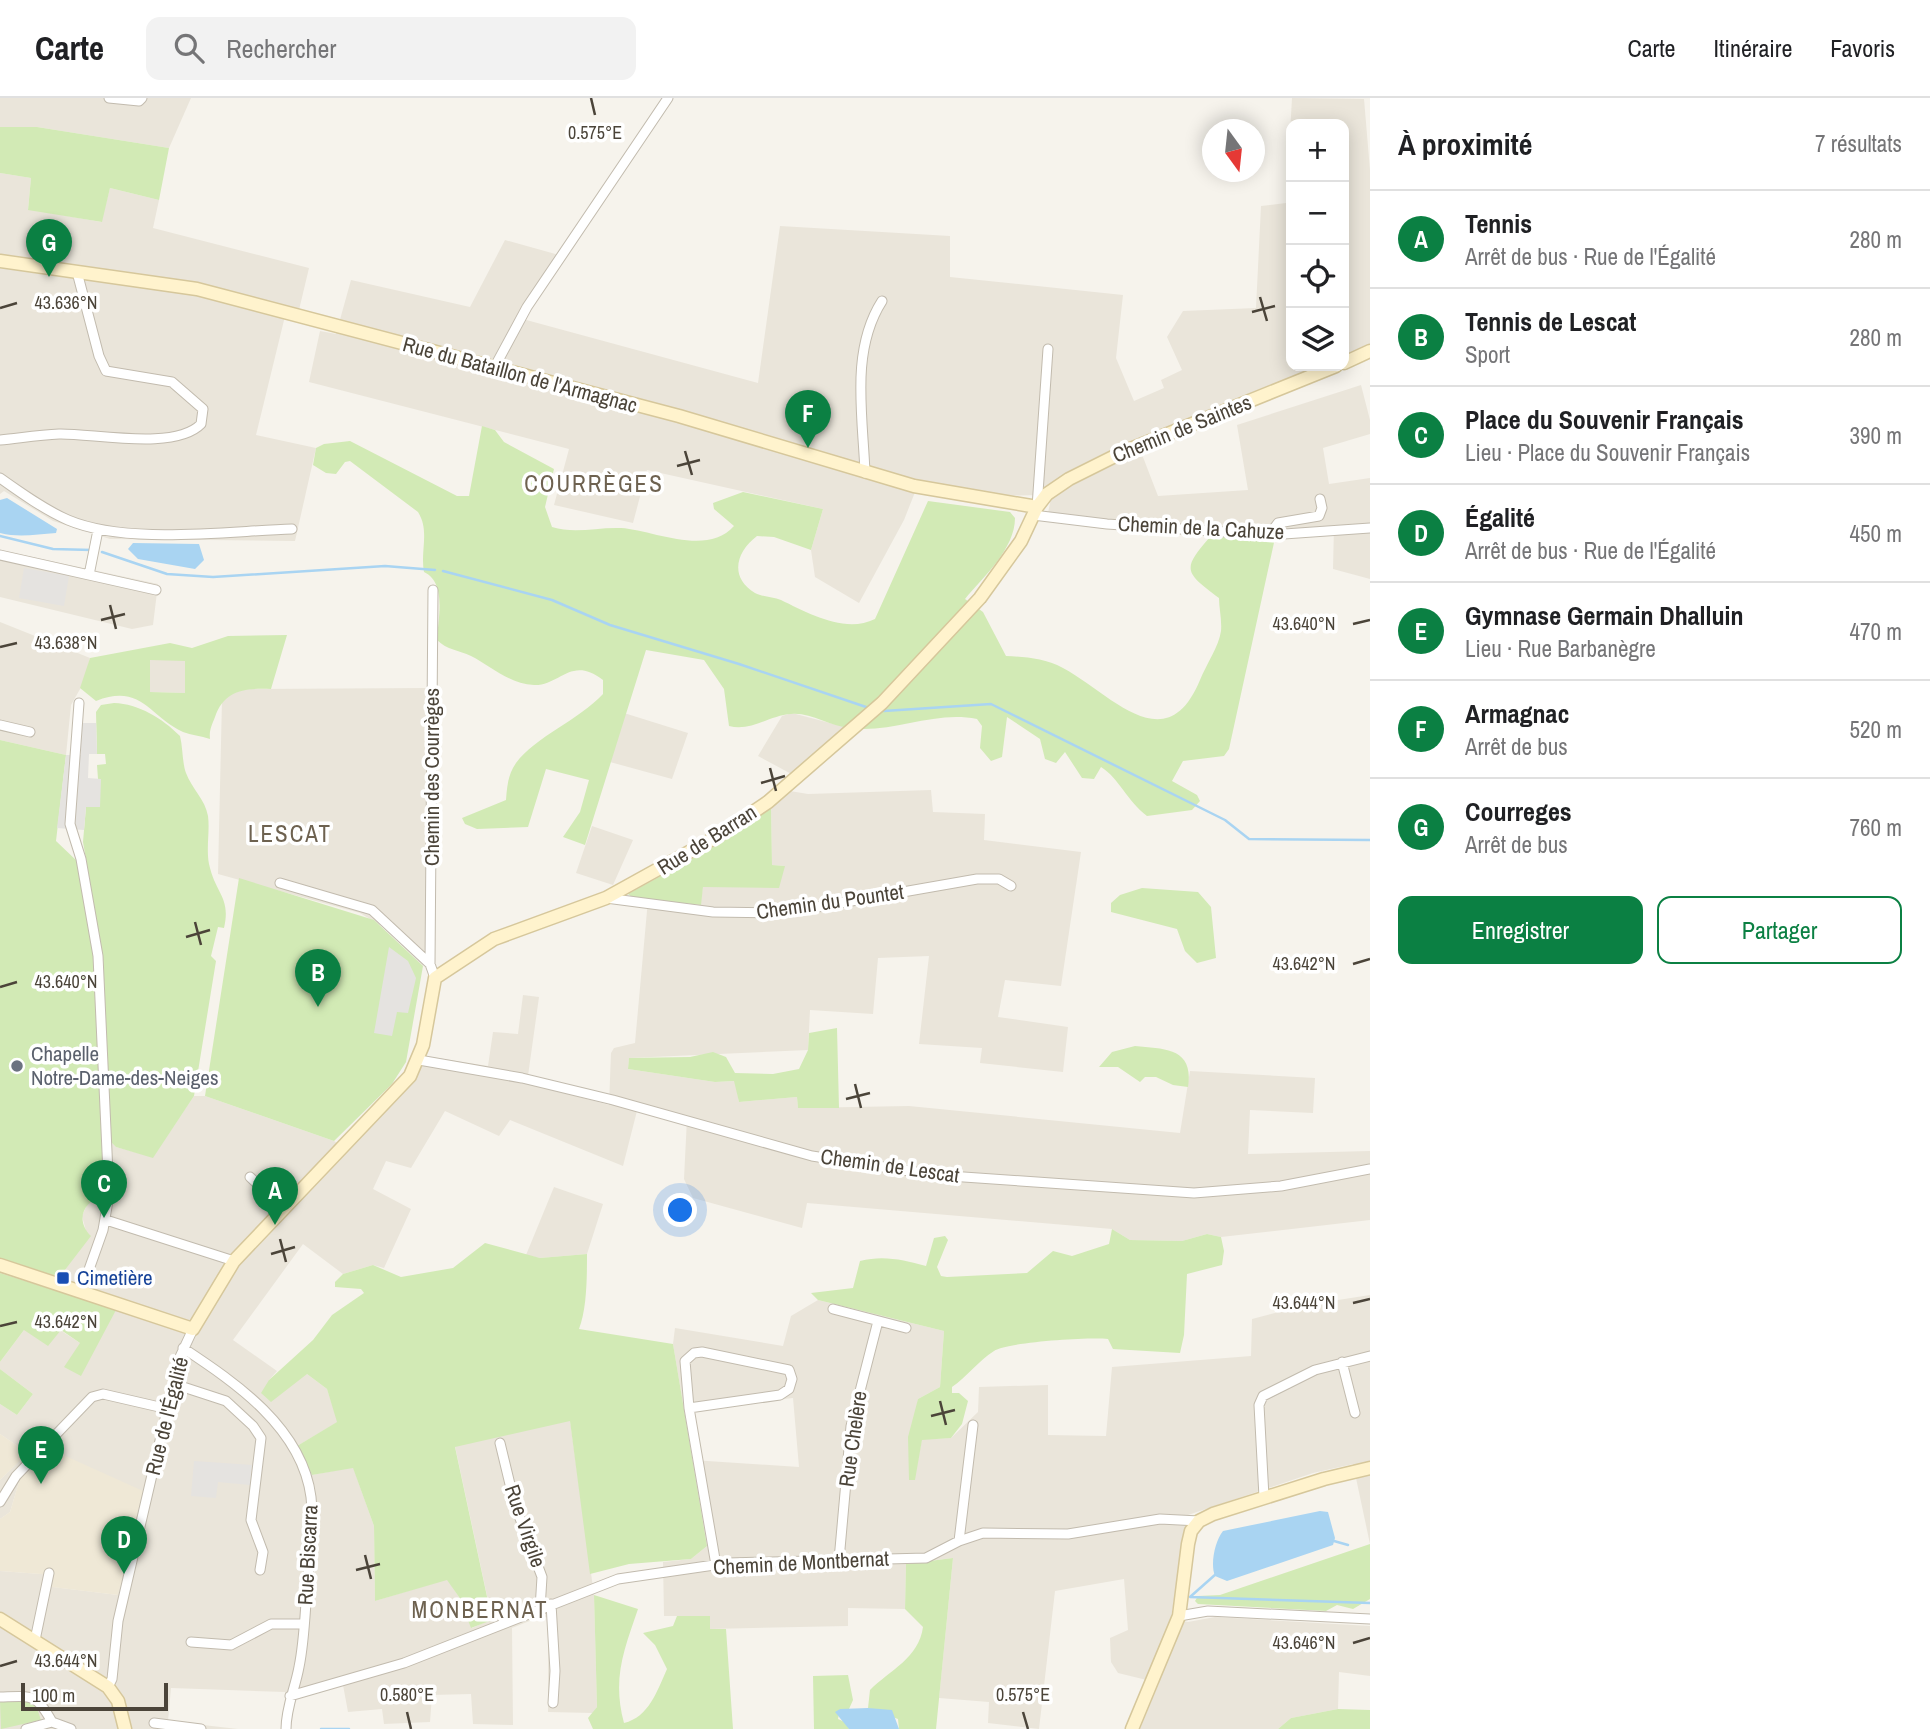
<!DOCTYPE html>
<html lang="fr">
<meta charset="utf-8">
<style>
body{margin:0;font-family:"Archivo Narrow",sans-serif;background:#f2f2f2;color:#202124}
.controls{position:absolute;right:21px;top:21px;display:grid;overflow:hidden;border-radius:14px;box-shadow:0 4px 18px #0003}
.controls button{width:63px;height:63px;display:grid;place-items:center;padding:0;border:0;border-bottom:2px solid #e0e0e0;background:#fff;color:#202124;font:35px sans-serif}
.compass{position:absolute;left:1202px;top:21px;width:63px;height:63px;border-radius:50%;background:#fff;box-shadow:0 4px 18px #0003;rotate:165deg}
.scale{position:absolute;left:21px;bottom:18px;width:147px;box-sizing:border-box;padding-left:7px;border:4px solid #4b4439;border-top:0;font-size:19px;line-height:24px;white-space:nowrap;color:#4b4439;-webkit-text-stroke:5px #fff;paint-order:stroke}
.you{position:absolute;left:681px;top:1113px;width:24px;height:24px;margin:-18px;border:5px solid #fff;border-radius:50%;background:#1a73e8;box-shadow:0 0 0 10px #1a73e833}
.badge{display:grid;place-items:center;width:46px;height:46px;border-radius:50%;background:#0b8043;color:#fff;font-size:23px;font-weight:700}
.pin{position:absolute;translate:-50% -58px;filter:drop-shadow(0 2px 4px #0008)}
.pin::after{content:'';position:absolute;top:37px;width:24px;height:21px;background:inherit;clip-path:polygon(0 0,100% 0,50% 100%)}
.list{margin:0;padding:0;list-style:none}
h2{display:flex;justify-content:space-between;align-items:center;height:91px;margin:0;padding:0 28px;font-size:30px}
h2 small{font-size:23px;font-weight:400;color:#757577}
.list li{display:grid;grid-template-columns:46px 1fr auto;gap:21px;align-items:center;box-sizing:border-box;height:98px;padding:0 28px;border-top:2px solid #e0e0e0}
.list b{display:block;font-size:26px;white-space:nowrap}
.list p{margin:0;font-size:23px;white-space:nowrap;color:#757577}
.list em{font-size:23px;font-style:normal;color:#757577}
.actions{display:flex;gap:14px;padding:21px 28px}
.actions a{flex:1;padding:16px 0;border:2px solid #0b8043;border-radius:14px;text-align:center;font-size:24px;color:#0b8043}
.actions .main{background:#0b8043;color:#fff}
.icon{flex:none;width:38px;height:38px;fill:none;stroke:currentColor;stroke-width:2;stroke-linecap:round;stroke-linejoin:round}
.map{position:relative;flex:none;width:1370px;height:1631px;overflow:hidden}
header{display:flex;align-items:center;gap:42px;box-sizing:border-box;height:98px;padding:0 35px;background:#fff;border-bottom:2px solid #e0e0e0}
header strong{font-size:33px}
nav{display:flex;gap:38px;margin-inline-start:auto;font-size:24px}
.search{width:490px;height:63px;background:#f2f2f2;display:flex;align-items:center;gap:18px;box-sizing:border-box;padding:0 24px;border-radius:14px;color:#757577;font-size:26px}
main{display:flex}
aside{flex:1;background:#fff}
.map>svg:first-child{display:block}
.residential{fill:#eae5da}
.education{fill:#efe8d6}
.green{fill:#d2eab5;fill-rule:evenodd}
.parking{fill:#e5e3e0}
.water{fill:#a9d4f2}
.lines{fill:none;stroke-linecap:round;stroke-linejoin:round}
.stream{stroke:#a9d4f2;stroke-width:2.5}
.street-casing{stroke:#c2bbae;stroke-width:11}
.secondary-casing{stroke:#d6c79b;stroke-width:15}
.street{stroke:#fff;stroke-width:9}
.secondary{stroke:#fff3cd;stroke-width:12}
.ticks{fill:none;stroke:#4b4439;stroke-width:2.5}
.worship-dot{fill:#6b7280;stroke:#fff;stroke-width:2.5}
.transit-dot{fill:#1a4fb4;stroke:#fff;stroke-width:2.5}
.labels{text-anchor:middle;stroke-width:7;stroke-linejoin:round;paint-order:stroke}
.street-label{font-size:21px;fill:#4b4439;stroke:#fff}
.worship-label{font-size:21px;fill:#5b616d;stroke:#fff;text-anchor:start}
.transit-label{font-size:21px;fill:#164399;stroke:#fff;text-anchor:start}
.neighbourhood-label{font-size:23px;letter-spacing:2px;fill:#6e6250;stroke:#fff}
.ticks-label{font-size:18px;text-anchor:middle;fill:#4b4439;stroke:#fff;stroke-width:7;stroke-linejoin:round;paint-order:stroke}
</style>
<header>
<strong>Carte</strong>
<div class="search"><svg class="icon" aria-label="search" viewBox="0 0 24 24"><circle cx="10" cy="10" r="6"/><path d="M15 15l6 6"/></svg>Rechercher</div>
<nav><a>Carte</a><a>Itinéraire</a><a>Favoris</a></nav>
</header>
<main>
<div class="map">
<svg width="1370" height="1631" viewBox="0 0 1370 1631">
<rect width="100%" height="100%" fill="#f6f3ec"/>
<path class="residential" d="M0,0H191L169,50L37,29H0Z
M1292,0L1364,1L1370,72V249L1344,260V26H1291V268H1325L1136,341L1158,398L1248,392L1237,327L1361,287L1370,322V336L1323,350L1329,386L1370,380V481L1333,471L1334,428L1262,434L1109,423L1048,415L1051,400L1044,397L992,398L919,384L904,422L859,505L815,479L811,452L823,411L647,372L633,425L554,407L569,351L309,284L320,233L336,236L351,182L470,209L505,142L559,157L519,220L758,285L780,128L950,138V179L1123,197L1116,260L1134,303L1164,290L1161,282L1182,272L1167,239L1183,213L1256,210L1261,108L1286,105Z
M0,75L31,80L28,111L101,124L110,90L159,102L153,130L309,170L299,212L287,210L256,337L316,350L295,443L110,441L53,423L4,393L0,396Z
M0,452L158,486L153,527L132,531L0,499Z
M0,524L90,560L84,584L71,607L66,657L0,642Z
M149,562H185V595L150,594Z
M426,590L428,823L423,868L383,829L360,815L218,776L222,602L236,593L251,591Z
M624,615L688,635L672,681L610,664Z
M792,615L849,630L795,678L758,658L782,618Z
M931,692L933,714L985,716L984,742L1081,754L1061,888L1005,882L998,919L1068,929L1063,974L980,965L982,950L919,946L929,858L878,860L873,916L810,912L808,952L629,960L628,971L715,984L735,983L739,1004L797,999L798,1010L909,1008L1180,1035L1190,973L1315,980L1313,1015L1250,1012L1248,1056L1370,1053V1122L1221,1139L1207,1136L1182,1143L1130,1142L1112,1131L807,1105L802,1130L693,1100L684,1081L687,1020L639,1005L623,1068L510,1022L499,1038L445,1013L411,1070L386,1063L373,1091L411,1111L384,1170L373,1167L343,1176L303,1146L233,1242L277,1273L269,1282L307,1276L327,1291L338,1324L297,1348L312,1377L353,1369L374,1428L375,1503L447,1481L459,1499L472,1530L492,1521L455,1348L570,1322L594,1497L597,1609L593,1615L548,1614V1520L542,1518L512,1530L513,1627L473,1626L471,1596L432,1597L430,1624L384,1626L382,1611L348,1614L343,1587L285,1601V1594L171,1590L168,1623L238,1631H0V1473L55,1477L53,1489L118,1497L21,1377L10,1414L0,1421V1382L28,1355L0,1336V1306L17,1317L33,1296L0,1271V1264L24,1232H60L80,1245L115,1213L0,1175V1162L86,1133L82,1118L87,1107L96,1100L102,1046L111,1044L116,1049L153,1059L194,998H205L334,1043L347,1051L403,995L425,958L488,968L493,934L518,936L523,897L539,899L527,985L609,1007L611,955L614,950L635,945L648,802L700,807L703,789L785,768L772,767L771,709L790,693L808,696Z
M592,728L633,742L613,787L576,775Z
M554,1089L603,1106L587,1156L540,1160L526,1157Z
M1370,1197V1446L1353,1366L1313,1375L1188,1417L1171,1520L1188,1524L1215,1519L1370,1528V1578L1339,1574L1338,1611L1291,1620L1278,1631H1140L1159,1585L1118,1575L1111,1564L1110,1540L1128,1532L1124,1481L1055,1493L1039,1631L988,1625L989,1604L939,1600L953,1460L906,1466L905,1511L848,1510V1528L710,1531L709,1518H664L663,1464L691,1461L707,1448L692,1362L799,1369L793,1300L684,1312L673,1246L675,1230L783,1248L791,1218L818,1202L944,1233L940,1289L918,1301L910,1382H914L922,1341L951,1340L978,1314L979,1289L1048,1287V1337L1106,1338L1112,1269L1251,1258L1252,1221L1306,1207Z"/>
<path class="education" d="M0,1336L28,1355L0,1382Z
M50,1351L143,1393L118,1497L52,1489L54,1477L0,1473V1421L10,1414L21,1377Z"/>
<path class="green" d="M0,29H37L169,50L159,102L110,90L102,124L28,112L31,80L0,75Z
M482,328L495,332L504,344L554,371L545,409L552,429C575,436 597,429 621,430C653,432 707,459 734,428L714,411L713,405L743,394L823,411L811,452L774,439L757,438C736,454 729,479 755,495C763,499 773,499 781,502C808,515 845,536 875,521L928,403L1010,414L1015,420C1015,451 983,479 965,501L983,514L1006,558C1026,559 1044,560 1063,570C1111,596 1166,664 1200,582C1206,567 1219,548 1221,533C1222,522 1219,510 1219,500C1185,474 1181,472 1210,439L1275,440L1229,651L1224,658L1183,663L1172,683L1197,697L1200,703L1192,712L1147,718C1127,703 1119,680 1101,669L1094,681L1082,680L1065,654L1056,665L1045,661L1040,641L1007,619L1002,659L991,663L980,650L982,628L977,621C934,612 892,636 849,630C830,628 810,614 791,616C770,617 751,634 729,628L724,591L704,562L646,552L585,747L563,739L580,714L589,682L546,671L528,729L477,731L465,726L462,720L506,702C507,689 508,676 516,665C535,639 579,622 603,596V582C571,557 560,588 534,587C509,586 491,568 471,558C459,552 447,552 437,542C438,521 447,485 424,474C420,453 430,433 418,414L350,363L345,364L336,376L326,375L313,367L316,350L324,346L350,343L457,398H469Z
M287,537L271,591C245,590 224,592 215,619C212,627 209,632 210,641C201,638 191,637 183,634C149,618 141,585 96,603L80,590L90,560L170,545L192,550L228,538ZM150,562L185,563V595L150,594Z
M114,605C139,606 162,620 180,638C183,650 182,664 186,675C192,691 205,701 208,718C210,733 206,750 209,766C216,797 231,799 224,830L218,829L211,858L216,863L194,998L153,1060L116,1049L111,1044L103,859L83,744L86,709H100L97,667L106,666L105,656H97L96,614L101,607Z
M0,642L66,657L56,743L78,764L94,858L104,1098C83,1103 75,1122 91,1138L58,1181L0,1162Z
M771,709L772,767L785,768L779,790L703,789L701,807L633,800L628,796L724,743Z
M239,780L374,822L423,868L406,964L392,986L334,1043L205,998Z
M1142,790L1198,794L1211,809L1216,860L1197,865L1185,853L1177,831L1111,814V805L1120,797Z
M837,930L839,1010H798L797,999L739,1004L734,983L715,984L628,971L629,960L690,959L713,954L726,959L735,975L773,976L799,971L808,952L809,935Z
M1135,948C1166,951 1194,950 1188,989L1173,987L1156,979H1145L1140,984L1118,969H1099L1112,954Z
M1112,1131L1130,1142L1182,1143L1207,1136L1221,1139L1224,1153L1222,1167L1187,1176L1184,1237L1180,1255L1113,1251L1108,1241C1088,1239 1008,1244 994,1253C978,1263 967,1279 952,1289V1295H959L968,1303L962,1326L951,1340L922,1342L915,1382H909L908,1339L918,1301L940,1289L944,1233L818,1202L811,1195L853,1190L860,1163C884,1157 903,1162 926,1168L934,1140L945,1138L948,1142L937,1169L941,1178L947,1179L1027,1175L1053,1153L1072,1158L1109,1146Z
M485,1145L540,1160L587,1156C587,1178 587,1211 579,1231L673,1246L707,1448L691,1461L629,1466L590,1476L570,1323L455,1349L492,1522L471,1530L459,1499L447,1482L375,1503L374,1428L353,1370L312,1377L297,1348L337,1324L327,1291L307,1276L271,1304L261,1295L269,1282L313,1242L332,1217L364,1195L361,1191L335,1189V1184L343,1176L373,1167L401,1179L453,1170Z
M0,1175L116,1212L81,1278L64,1269L80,1245L61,1232L48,1248L24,1232L0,1264Z
M0,1271L33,1296L17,1317L0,1306Z
M1370,1446V1501L1353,1511L1337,1507L1326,1513L1198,1506L1195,1503L1198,1498L1220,1497Z
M953,1460L936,1631H899L898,1621L868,1610L870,1592C890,1572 919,1560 923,1529L905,1511L906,1466Z
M594,1497L638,1511C624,1552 612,1581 624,1625C649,1619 657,1593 667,1571L655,1547L643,1535L673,1528L677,1518H710V1531H726L733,1631H593L588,1620L597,1609Z
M848,1577L853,1602L849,1611H840L838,1621L847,1625L849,1631H814L813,1578Z
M0,1603H29L36,1607L41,1622L1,1631Z
M1338,1611L1370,1612V1631H1278L1291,1620Z"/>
<path class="parking" d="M24,470L69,478L64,508L19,500Z
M81,625H96L97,656H89L88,680L101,681L100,709H86L84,732L57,730L66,657H81Z
M389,849L408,863L416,880L408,915L397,914L392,938L374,935Z
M194,1363L252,1367L250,1387L218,1384L216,1400L191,1398Z"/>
<path class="water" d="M7,400L57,431L56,435C37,436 20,440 0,435V402Z
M133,445L199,446L204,462L195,471L138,461L128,451Z
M1320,1413L1328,1414L1335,1440L1333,1447L1227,1483L1215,1478C1210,1466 1215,1443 1223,1433Z
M868,1610L892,1612L899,1631H849L835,1614L840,1611Z"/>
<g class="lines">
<path class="stream" d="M0,438L53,451L92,452
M102,454L167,476L213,479L385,468L435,472
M443,473L552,502L610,527L739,566L866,609
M884,613L991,606L1225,722L1249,741L1370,742
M1334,1443L1348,1447
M1216,1476L1190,1499L1370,1505
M321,1631H349"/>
<g class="street-casing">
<path id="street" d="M109,0L139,3L142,0
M493,272L527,209L668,0
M0,342C20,340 39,337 59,336C92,335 175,353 201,326L203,311L172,284L106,273L99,258L77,174
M865,375C863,318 850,253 882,203
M0,380C21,395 45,412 68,422C127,447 227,433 292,431
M1037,409L1048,251
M1033,417L1107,426L1269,437L1370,430
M98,432L89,477L156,492
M1269,437L1278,425L1319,418L1322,410L1320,401
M0,457L89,477
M79,605L70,726L81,761L98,858L109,1097L103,1132L81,1194
M0,627L30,634
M280,785L372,812L430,866L435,880
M606,800L713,814L783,815L977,781H999L1011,788
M430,866L433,492
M419,962L522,980L613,1002L812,1058L935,1077L1194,1095L1281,1088L1370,1071
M250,1079L283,1110
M106,1122L234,1163
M833,1211L906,1230
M183,1250C236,1285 302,1330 311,1399C314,1425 310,1453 308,1479C305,1509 305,1540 299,1569C295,1591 286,1609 286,1631
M1342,1264L1355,1315
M174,1286L226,1303L253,1328L261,1340L251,1422L263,1454L260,1472
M689,1310L780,1297L789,1291L792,1281L789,1272L702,1254L694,1255L685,1263L689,1310L716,1467
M500,1345L515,1407L542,1479L540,1511
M1264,1399L1259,1307L1263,1298L1315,1272L1370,1258
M0,1404L16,1378L92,1299L103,1296L168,1311
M959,1443L973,1327
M839,1462L851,1328L878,1223
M551,1506L555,1573L553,1605
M1179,1518L1208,1513L1370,1521
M35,1542L49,1475
M191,1544L231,1547L271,1526H304
M108,1589L112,1581L118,1523L179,1261L193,1231
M290,1598L404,1565L618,1481L728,1465L926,1460L959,1443L983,1435L1068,1436L1160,1421L1199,1423
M0,1599C32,1598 36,1595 52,1624L71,1631
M154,1625L201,1631
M26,1631L52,1624"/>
</g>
<g class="secondary-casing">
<path id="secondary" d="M0,163L197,191L679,318L914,388L1037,409
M1344,265L1370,253
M0,1167L193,1231L234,1163L410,978L423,947L435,880L494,841L606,800L718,738L768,704L882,605L980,500L1021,443L1037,409L1047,396L1069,381L1123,354L1336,268
M0,1521L108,1589L118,1603L125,1631
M1132,1631L1179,1518L1188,1446L1191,1433L1199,1423L1213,1416L1324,1381L1370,1370"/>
</g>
<use href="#street" class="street"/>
<use href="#secondary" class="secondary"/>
</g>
<path class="ticks" d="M591,0L595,17M1260,199L1267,223M0,210L17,205M1252,214L1275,208M685,353L692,377M677,368L700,362M110,507L116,531M101,522L125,516M1353,526L1370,522M0,549L17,545M770,670L776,693M761,685L785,678M195,824L201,847M186,839L210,832M1353,866L1370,861M0,889L17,884M855,986L861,1010M846,1001L870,995M280,1141L286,1164M271,1156L295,1149M1353,1205L1370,1201M0,1228L17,1224M940,1303L946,1327M931,1318L955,1312M365,1457L371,1481M356,1472L380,1466M1353,1545L1370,1540M0,1568L17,1563M407,1614L411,1631M1023,1614L1028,1631"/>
<circle class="worship-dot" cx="17" cy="968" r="7"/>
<rect class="transit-dot" x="56" y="1173" width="14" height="14" rx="3.5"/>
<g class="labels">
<g class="street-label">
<text transform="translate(520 277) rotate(15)" y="7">Rue du Bataillon de l'Armagnac</text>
<text transform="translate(1182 331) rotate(-22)" y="7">Chemin de Saintes</text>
<text transform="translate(1201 430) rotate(3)" y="7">Chemin de la Cahuze</text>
<text transform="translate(432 679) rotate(-90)" y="7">Chemin des Courrèges</text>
<text transform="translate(707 742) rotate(-32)" y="7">Rue de Barran</text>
<text transform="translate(830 804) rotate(-8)" y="7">Chemin du Pountet</text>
<text transform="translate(890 1068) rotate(8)" y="7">Chemin de Lescat</text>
<text transform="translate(167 1318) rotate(-76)" y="7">Rue de l'Égalité</text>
<text transform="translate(853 1341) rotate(-82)" y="7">Rue Chelère</text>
<text transform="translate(525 1428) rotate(71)" y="7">Rue Virgile</text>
<text transform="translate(308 1457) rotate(-87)" y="7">Rue Biscarra</text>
<text transform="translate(801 1465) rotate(-3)" y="7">Chemin de Montbernat</text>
</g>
<g class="worship-label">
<text x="31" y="963">Chapelle<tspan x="31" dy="24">Notre-Dame-des-Neiges</tspan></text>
</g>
<g class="transit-label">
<text x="77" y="1187">Cimetière</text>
</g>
<g class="neighbourhood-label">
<text x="594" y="394">COURRÈGES</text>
<text x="290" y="744">LESCAT</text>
<text x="480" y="1520">MONBERNAT</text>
</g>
</g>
<g class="ticks-label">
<text x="595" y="41">0.575°E</text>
<text x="66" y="211">43.636°N</text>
<text x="1304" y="532">43.640°N</text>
<text x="66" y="551">43.638°N</text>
<text x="1304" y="872">43.642°N</text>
<text x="66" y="890">43.640°N</text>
<text x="1304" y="1211">43.644°N</text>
<text x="66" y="1230">43.642°N</text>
<text x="1304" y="1551">43.646°N</text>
<text x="66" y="1569">43.644°N</text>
<text x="407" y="1603">0.580°E</text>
<text x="1023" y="1603">0.575°E</text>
</g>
</svg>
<div class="controls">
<button>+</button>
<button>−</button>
<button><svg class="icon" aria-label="locate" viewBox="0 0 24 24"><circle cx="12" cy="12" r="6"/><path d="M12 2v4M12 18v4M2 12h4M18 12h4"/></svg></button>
<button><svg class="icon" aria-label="layers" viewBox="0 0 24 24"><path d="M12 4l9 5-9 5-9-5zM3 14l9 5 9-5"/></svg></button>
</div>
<svg class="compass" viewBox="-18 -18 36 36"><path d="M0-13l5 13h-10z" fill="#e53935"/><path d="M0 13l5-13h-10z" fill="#757577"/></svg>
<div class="scale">100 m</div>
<div class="you"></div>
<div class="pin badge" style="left:275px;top:1127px">A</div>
<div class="pin badge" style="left:318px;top:909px">B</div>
<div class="pin badge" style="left:104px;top:1120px">C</div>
<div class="pin badge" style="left:124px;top:1476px">D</div>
<div class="pin badge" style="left:41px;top:1386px">E</div>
<div class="pin badge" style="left:808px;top:350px">F</div>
<div class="pin badge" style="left:49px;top:179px">G</div>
</div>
<aside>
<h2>À proximité<small>7 résultats</small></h2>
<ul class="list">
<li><span class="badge">A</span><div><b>Tennis</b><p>Arrêt de bus · Rue de l'Égalité</p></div><em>280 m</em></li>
<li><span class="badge">B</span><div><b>Tennis de Lescat</b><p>Sport</p></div><em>280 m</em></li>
<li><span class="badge">C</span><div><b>Place du Souvenir Français</b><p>Lieu · Place du Souvenir Français</p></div><em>390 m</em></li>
<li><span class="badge">D</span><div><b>Égalité</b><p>Arrêt de bus · Rue de l'Égalité</p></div><em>450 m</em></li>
<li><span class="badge">E</span><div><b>Gymnase Germain Dhalluin</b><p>Lieu · Rue Barbanègre</p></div><em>470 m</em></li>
<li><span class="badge">F</span><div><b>Armagnac</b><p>Arrêt de bus</p></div><em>520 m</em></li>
<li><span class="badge">G</span><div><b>Courreges</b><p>Arrêt de bus</p></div><em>760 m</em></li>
</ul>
<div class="actions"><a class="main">Enregistrer</a><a>Partager</a></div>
</aside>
</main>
